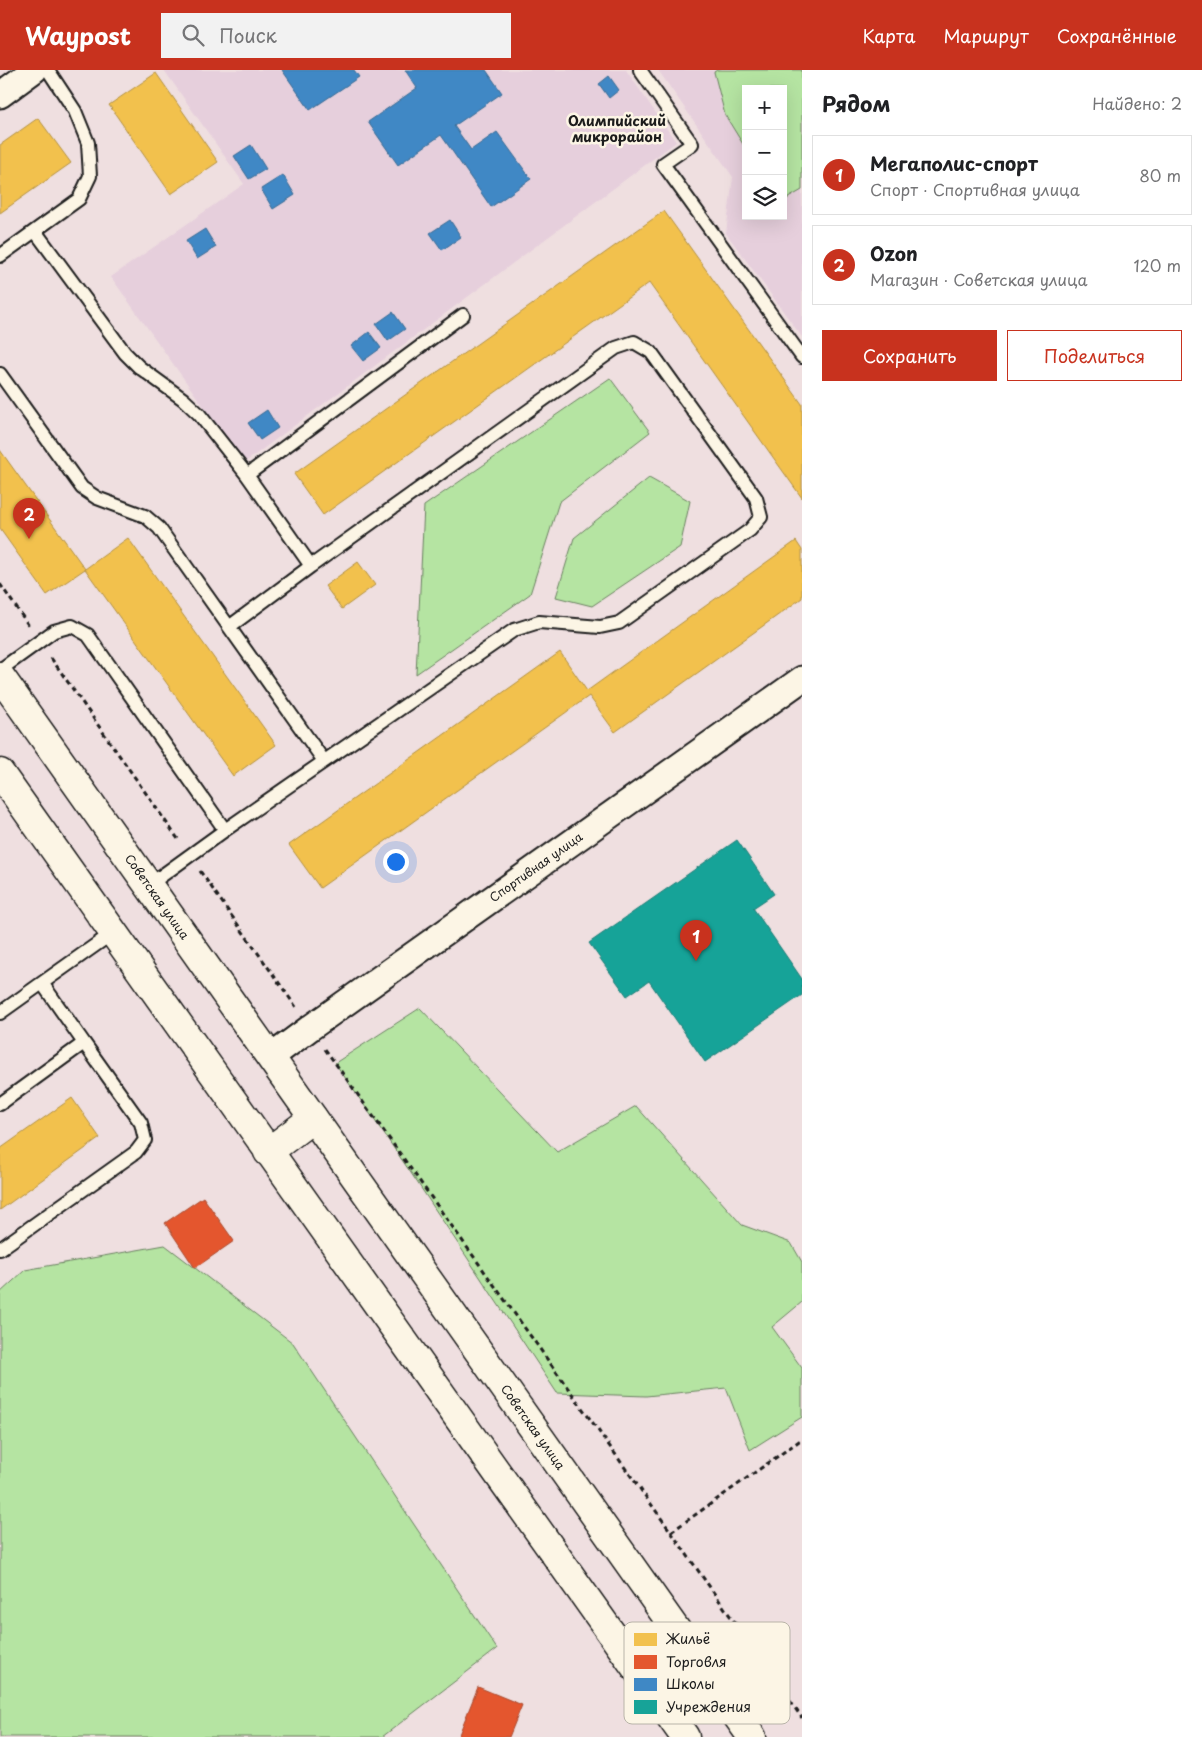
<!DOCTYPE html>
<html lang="ru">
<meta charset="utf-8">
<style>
body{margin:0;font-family:"Playpen Sans",sans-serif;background:#f2f2f2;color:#202124}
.controls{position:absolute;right:15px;top:15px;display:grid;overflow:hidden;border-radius:0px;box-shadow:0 5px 20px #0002}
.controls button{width:45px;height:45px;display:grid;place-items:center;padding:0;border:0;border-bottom:1px solid #e0e0e0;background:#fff;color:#202124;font:25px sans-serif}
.you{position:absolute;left:395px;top:791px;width:18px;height:18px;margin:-12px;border:4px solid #fff;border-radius:50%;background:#1a73e8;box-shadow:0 0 0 8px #1a73e833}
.badge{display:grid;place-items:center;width:32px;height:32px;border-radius:50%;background:#c8321e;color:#fff;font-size:16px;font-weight:700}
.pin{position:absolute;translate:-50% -41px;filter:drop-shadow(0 1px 2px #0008)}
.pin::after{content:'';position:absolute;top:26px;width:18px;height:15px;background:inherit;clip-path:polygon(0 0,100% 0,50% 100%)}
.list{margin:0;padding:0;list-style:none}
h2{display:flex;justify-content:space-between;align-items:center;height:65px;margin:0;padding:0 20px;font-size:21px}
h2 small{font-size:16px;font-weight:400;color:#757577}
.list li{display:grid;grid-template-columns:32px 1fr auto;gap:15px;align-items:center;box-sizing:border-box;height:80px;margin:0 10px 10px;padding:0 10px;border:1px solid #e0e0e0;border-radius:0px}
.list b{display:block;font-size:19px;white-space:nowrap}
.list p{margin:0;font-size:16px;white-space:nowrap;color:#757577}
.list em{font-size:16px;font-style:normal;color:#757577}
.actions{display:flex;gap:10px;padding:15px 20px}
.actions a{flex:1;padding:11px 0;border:1px solid #c8321e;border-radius:0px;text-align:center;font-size:18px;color:#c8321e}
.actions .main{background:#c8321e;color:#fff}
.icon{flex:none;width:28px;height:28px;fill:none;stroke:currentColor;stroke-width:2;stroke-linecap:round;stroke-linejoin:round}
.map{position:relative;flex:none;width:802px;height:1667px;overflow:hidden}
header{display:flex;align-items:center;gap:30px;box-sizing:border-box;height:70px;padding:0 25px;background:#c8321e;color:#fff}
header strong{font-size:24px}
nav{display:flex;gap:28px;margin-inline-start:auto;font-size:18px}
.search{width:350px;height:45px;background:#f2f2f2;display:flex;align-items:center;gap:12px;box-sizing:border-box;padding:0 18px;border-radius:0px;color:#757577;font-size:19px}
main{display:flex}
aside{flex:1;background:#fff}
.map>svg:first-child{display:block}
.built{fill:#e6cfdc;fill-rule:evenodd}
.green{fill:#b5e4a2;stroke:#68805f}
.homes{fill:#f2c14e;stroke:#b2903f}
.shops{fill:#e4572e;stroke:#a84529}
.schools{fill:#3f88c5;stroke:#346892}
.public{fill:#17a398;stroke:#187a73}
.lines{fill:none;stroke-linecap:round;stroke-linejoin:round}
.lane-casing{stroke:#1c1c1c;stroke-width:16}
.street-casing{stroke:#1c1c1c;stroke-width:29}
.secondary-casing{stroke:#1c1c1c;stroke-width:31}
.path{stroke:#1c1c1c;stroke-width:3;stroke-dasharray:5 4;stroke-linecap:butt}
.lane{stroke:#fcf5e5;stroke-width:12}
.street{stroke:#fcf5e5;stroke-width:25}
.secondary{stroke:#fcf5e5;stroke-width:28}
.labels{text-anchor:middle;stroke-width:5;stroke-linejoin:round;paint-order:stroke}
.street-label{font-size:12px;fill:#1c1c1c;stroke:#fcf5e5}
.neighbourhood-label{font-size:14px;font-weight:bold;fill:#1c1c1c;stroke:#fcf5e5}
.key{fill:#fcf5e5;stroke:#b9b4a9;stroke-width:1}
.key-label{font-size:14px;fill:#1c1c1c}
</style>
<header>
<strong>Waypost</strong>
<div class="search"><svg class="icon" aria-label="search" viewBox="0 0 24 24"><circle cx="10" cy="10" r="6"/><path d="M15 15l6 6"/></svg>Поиск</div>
<nav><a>Карта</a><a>Маршрут</a><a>Сохранённые</a></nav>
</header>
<main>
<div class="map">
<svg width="802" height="1667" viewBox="0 0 802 1667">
<rect width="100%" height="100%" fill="#efdfe0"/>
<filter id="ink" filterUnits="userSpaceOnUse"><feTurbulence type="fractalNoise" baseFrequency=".02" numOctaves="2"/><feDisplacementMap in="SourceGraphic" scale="10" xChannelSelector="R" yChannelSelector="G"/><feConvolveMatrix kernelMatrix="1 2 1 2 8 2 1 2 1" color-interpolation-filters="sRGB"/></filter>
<g filter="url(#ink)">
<path class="built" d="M164,0H626L676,72L244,393L111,207L244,114Z
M658,0H802V267L726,163L733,107ZM746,19H783V146H746Z"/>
<path class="green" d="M717,0H802V120L783,131V19H746V79L725,45L714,2Z
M610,308L650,362L559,432L530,524L416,604L424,436Z
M649,408L690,431L680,477L592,536L556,527L574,468Z
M420,938L557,1082L636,1036L742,1155L791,1173L802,1192V1232L772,1257L802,1298V1347L750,1380L726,1318L646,1326L557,1323L411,1103L335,993Z
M165,1175L293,1273L497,1579L382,1667H0V1223L25,1200Z"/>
<path class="homes" d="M156,3L218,92L171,124L109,35Z
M38,48L71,93L0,143V75Z
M664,141L802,334V428L649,213L323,445L294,404Z
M0,380L85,499L47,525L0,459Z
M128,468L276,675L233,706L85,499Z
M796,471L802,480V528L615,662L589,626L320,818L289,775L560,582L587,621Z
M358,492L375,515L342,539L325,516Z
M72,1028L100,1068L0,1140V1079Z"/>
<path class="shops" d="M203,1127L234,1171L195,1198L165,1153Z
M478,1617L522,1635L509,1667H458Z"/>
<path class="schools" d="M282,0H354L359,7L310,40Z
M405,0H486L502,23L454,56L471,80L497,62L531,109L491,137L441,65L398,95L368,52L417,18Z
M609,6L619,20L609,28L599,14Z
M251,75L266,99L249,109L234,86Z
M283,105L295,125L273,139L261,119Z
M450,150L461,167L442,180L430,163Z
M205,159L216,177L197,189L186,171Z
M393,242L405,259L388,271L376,254Z
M369,262L381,278L363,291L351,276Z
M267,340L278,358L260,370L248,353Z"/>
<path class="public" d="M737,770L774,824L753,838L802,909V925L705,992L649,911L627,926L589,873Z"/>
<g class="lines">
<g class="lane-casing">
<path id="lane" d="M640,0L692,74L663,94L802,287
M35,161L125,283L139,297L183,329L199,344L247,405L311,496L229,557
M0,186L79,129L90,106L88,73L75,41L48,0
M0,304L82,418L97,428L145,446L159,458L324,691
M247,405L463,245
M0,600L54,561L72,556L88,565L225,760
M149,815L225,760L514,560L539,552L600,557L619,553L750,460L761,447L756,428L651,282L634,272L616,278L311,496
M0,943L42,913
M0,1034L84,973L42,913L114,862
M0,1179L136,1082L145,1070L141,1053L84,973"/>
</g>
<g class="street-casing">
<g id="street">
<path d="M0,25L34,0"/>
<path id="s1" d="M271,987L310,958L802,609"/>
</g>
</g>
<g class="secondary-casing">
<g id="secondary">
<path id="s2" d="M0,606L752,1667"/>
<path d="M0,703L685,1667"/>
<path d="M268,1082L313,1048"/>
</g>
</g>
<path class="path" d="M0,514L29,556
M51,588L178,769
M200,801L296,937
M325,979L671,1462L802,1648
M671,1462L802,1369"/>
<use href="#lane" class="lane"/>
<use href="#street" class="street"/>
<use href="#secondary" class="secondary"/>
</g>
</g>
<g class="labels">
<g class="street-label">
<text dy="4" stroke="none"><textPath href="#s1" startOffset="326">Спортивная улица</textPath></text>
<text dy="4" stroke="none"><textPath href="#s2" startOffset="271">Советская улица</textPath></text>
<text dy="4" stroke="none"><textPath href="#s2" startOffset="921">Советская улица</textPath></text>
</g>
<g class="neighbourhood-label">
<text x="617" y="56">Олимпийский<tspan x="617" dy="16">микрорайон</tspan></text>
</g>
</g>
<rect x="624" y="1552" width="166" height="102" rx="8" class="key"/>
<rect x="634" y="1563" width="23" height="13" fill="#f2c14e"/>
<rect x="634" y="1585" width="23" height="14" fill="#e4572e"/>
<rect x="634" y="1608" width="23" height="13" fill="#3f88c5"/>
<rect x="634" y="1630" width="23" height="14" fill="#17a398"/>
<g class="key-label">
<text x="666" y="1574">Жильё</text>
<text x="666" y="1597">Торговля</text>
<text x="666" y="1619">Школы</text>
<text x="666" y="1642">Учреждения</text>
</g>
</svg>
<div class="controls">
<button>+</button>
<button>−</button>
<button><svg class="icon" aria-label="layers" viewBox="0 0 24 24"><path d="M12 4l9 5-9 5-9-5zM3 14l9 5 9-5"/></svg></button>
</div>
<div class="you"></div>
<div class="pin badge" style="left:696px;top:891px">1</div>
<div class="pin badge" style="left:29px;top:469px">2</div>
</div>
<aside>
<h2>Рядом<small>Найдено: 2</small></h2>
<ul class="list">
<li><span class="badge">1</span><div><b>Мегаполис-спорт</b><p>Спорт · Спортивная улица</p></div><em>80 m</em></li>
<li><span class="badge">2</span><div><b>Ozon</b><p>Магазин · Советская улица</p></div><em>120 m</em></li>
</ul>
<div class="actions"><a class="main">Сохранить</a><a>Поделиться</a></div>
</aside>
</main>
